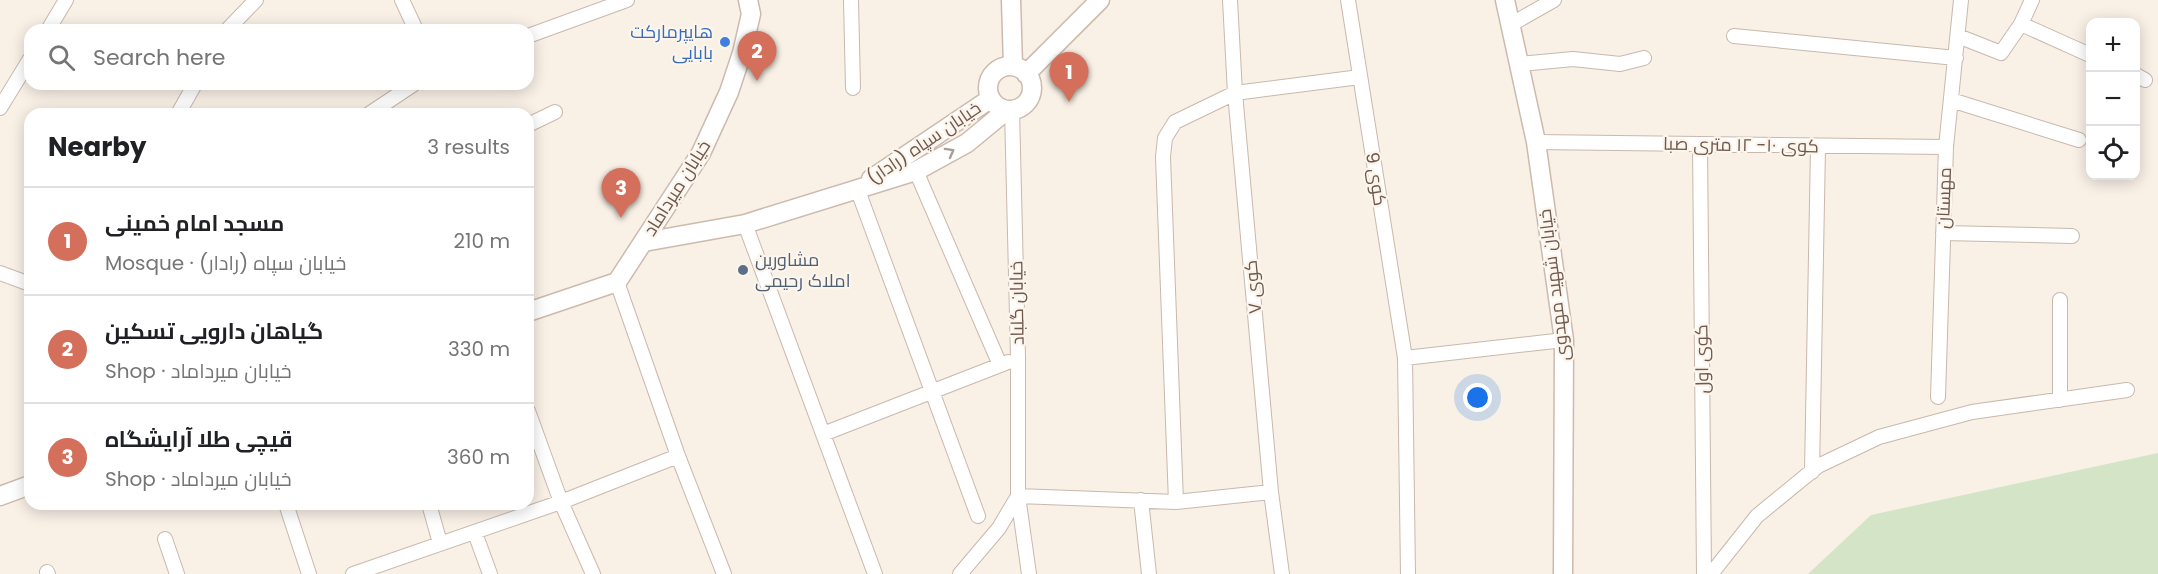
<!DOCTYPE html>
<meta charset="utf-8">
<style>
body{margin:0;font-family:Poppins,Cairo,sans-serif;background:#f6f6f6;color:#202124}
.controls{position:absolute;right:18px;top:18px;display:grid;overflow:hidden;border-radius:12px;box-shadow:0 3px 15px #0003}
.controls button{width:54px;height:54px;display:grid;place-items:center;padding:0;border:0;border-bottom:2px solid #e0e0e0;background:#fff;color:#202124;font:30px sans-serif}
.you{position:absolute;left:1478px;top:398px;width:21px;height:21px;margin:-15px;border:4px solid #fff;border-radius:50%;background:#1a73e8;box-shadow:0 0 0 9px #1a73e833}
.badge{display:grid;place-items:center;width:39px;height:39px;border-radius:50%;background:#d36f5b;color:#fff;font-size:20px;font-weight:700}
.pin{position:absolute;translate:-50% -50px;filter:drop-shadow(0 2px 3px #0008)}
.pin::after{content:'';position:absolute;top:32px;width:21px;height:18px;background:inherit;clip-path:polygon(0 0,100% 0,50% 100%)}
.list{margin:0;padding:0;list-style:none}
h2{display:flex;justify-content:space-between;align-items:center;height:78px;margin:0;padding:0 24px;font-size:26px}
h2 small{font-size:20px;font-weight:400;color:#757577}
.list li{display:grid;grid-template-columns:39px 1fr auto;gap:18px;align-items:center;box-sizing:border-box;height:108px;padding:0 24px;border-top:2px solid #e0e0e0}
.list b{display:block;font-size:22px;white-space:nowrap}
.list p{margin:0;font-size:20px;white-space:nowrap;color:#757577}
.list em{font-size:20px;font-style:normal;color:#757577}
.icon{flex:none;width:33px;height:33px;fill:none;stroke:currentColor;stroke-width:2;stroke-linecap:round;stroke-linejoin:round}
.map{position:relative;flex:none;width:2158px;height:574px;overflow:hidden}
.search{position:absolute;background:#fff;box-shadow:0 3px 15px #0003;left:24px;top:24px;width:510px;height:66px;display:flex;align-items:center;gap:15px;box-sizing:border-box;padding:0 21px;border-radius:18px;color:#757577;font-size:22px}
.panel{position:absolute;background:#fff;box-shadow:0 3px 15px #0003;left:24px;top:108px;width:510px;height:402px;border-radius:18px}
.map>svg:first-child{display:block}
.green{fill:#d4e4c6}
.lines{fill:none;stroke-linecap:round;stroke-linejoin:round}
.street-casing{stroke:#c9b8ad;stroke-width:16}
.secondary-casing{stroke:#cdbaae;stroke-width:21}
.street{stroke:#fff;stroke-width:14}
.secondary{stroke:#fff;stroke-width:18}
.oneway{stroke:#a99b95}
.shop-dot{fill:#3f7fe0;stroke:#fcf5eb;stroke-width:2}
.service-dot{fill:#5c6f8a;stroke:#fcf5eb;stroke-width:2}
.labels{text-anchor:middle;stroke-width:4.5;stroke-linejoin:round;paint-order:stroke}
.shop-label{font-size:18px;fill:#366cbe;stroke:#fcf5eb;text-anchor:end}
.street-label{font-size:18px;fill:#6f584e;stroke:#fcf5eb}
.service-label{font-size:18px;fill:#4e5e75;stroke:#fcf5eb;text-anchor:start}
</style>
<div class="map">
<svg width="2158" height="574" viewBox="0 0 2158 574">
<rect width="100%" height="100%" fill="#f9f0e6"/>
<path class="green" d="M2158,453V574H1808L1871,515Z"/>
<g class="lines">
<g class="street-casing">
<path id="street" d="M402,0L416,30
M851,0L853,88
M1230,0L1235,93L1271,492L1282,574
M1348,0L1405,358L1408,574
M2021,24L2090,55
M1510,25L1554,0
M48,30L66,0
M227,30L256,0
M528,36L627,0
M1734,36L1956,58
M1958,36L2001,53L2021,24L2032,0
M1520,64L1573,59L1620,64L1644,58
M2136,75L2145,80
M1951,100L2079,140
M0,108L30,59
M1012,110L1018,357V496L1029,574
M178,114L195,84
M369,114L414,84
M528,125L555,112
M1536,142L1946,147
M1700,144L1704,574
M916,171L1000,365
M857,188L978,516
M745,224L875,574
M1943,233L2072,236
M0,273L30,284
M617,282L678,456L724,574
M1405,358L1564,340
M1938,397L1946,147L1961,0
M2060,400V300
M528,411L561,502L593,574
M823,434L1008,362
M1812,472L1818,147
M1018,496L1176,502L1271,492
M1141,500L1149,574
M1176,502L1163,157L1165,138L1175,122L1235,93L1360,77
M286,504L309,574
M429,504L440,543
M475,533L490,574
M165,539L177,574
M47,572L48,574
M353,574L561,502L678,456
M960,574L999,528L1018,496
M1711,574L1757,516L1818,466L1879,437L1972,412L2127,390"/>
</g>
<g class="secondary-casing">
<path id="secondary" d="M1011,0L1013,66
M1505,0L1536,142L1564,340L1563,574
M988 88a22 22 0 1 1 44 0a22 22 0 1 1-44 0Z
M1026,74L1100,0
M871,179L990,99
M644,242L745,224L916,171L967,143L1007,110
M528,312L617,282L701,153L729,92L742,53L751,14L748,0
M0,496L30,485"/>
</g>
<use href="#street" class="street"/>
<use href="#secondary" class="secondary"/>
</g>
<defs><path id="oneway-chevron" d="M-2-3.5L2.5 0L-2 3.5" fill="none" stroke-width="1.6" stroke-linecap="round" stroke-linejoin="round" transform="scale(1.5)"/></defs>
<use class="oneway" href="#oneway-chevron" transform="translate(950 152) rotate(-29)"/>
<circle class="shop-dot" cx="725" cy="42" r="6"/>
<circle class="service-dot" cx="743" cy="270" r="6"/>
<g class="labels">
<g class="shop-label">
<text x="713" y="38">هایپرمارکت<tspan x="713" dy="21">بابایی</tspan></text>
</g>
<g class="street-label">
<text transform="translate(924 143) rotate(-34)" y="6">خیابان سپاه (رادار)</text>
<text transform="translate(1741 145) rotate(1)" y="6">کوی ۱۰- ۱۲ متری صبا</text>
<text transform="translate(1376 179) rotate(81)" y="6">کوی 9</text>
<text transform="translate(677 188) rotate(-58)" y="6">خیابان میرداماد</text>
<text transform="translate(1944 198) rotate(-88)" y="6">مهستان</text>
<text transform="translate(1554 285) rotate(-97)" y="6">خیابان شهید مهدوی</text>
<text transform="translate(1253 287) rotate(-95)" y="6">کوی ۷</text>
<text transform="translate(1017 303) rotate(-91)" y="6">خیابان گلباد</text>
<text transform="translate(1702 359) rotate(-91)" y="6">کوی اول</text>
</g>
<g class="service-label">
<text x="755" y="266">مشاورین<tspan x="755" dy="21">املاک رحیمی</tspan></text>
</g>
</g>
</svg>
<div class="controls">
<button>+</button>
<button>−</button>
<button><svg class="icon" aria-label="locate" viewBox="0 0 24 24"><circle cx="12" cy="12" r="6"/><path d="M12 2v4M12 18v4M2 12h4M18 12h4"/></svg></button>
</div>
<div class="you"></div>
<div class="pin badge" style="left:1069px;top:102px">1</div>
<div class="pin badge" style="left:757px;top:81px">2</div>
<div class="pin badge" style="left:621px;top:218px">3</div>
<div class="search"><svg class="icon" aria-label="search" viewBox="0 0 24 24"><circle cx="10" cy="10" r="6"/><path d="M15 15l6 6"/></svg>Search here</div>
<section class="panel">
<h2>Nearby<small>3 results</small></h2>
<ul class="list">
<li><span class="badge">1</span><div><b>مسجد امام خمینی</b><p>Mosque · خیابان سپاه (رادار)</p></div><em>210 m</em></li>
<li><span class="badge">2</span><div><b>گیاهان دارویی تسکین</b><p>Shop · خیابان میرداماد</p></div><em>330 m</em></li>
<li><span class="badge">3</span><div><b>قیچی طلا آرایشگاه</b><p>Shop · خیابان میرداماد</p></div><em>360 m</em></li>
</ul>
</section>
</div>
